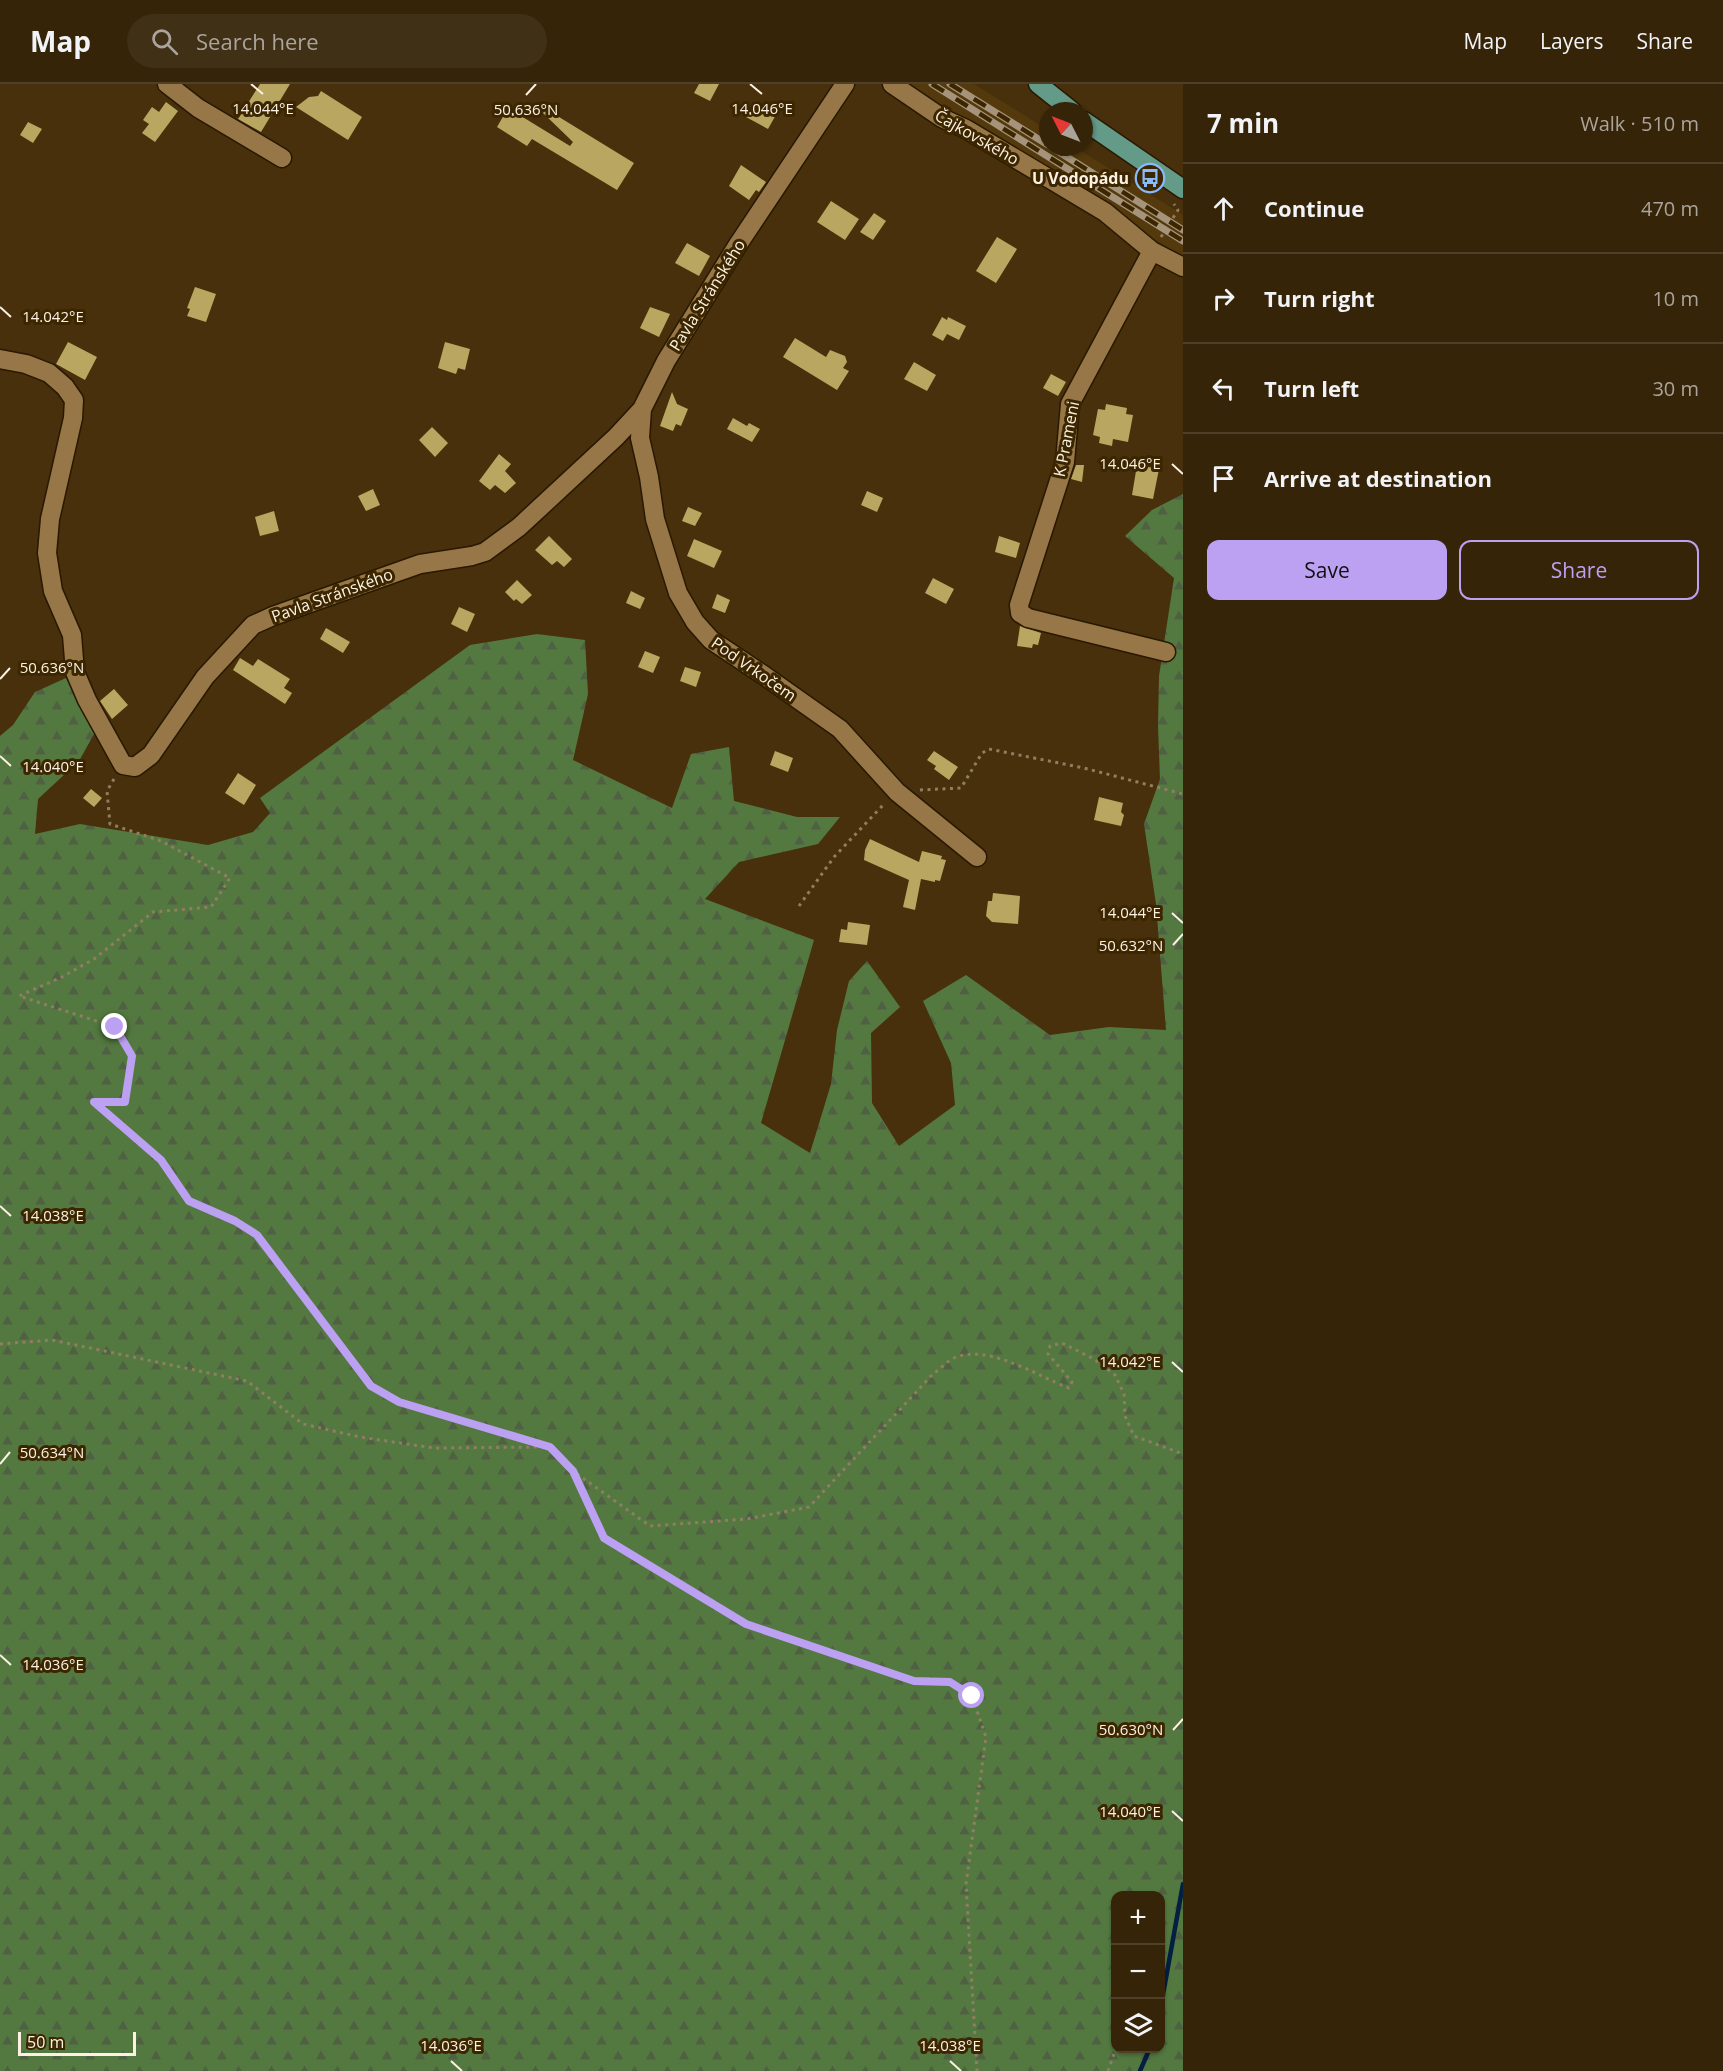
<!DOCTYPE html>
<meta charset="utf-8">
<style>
body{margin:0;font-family:"Open Sans",sans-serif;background:#403016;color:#f1f3f6}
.controls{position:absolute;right:18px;bottom:18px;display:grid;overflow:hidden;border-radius:12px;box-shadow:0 2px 4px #0004}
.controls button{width:54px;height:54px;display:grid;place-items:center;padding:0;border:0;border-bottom:2px solid #4f4129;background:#352408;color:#f1f3f6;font:30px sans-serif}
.compass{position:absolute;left:1039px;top:18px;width:54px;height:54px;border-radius:50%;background:#352408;box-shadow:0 2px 4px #0004;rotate:312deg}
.scale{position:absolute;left:18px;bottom:15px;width:118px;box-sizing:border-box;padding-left:6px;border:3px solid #fcf1e3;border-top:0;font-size:16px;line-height:21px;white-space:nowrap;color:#fcf1e3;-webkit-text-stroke:4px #3c2600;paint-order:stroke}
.stop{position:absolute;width:18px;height:18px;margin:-14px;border:4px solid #bca0f2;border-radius:50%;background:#fff}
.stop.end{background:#bca0f2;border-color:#fff;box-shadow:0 2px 6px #0008}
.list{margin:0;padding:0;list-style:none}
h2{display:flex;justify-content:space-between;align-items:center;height:78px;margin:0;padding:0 24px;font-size:26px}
h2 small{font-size:20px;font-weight:400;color:#aaa49c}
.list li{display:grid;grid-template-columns:39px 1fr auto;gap:18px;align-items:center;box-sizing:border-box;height:90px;padding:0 24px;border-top:2px solid #4f4129}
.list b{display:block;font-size:22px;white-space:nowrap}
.list em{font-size:20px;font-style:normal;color:#aaa49c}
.actions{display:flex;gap:12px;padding:18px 24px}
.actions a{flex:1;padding:14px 0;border:2px solid #bca0f2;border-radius:12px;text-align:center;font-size:21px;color:#bca0f2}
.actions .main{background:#bca0f2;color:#111}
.icon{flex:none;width:33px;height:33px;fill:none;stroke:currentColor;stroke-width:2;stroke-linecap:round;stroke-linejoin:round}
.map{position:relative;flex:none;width:1183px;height:1987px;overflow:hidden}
header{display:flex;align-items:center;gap:36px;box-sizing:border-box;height:84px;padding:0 30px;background:#352408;border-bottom:2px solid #4f4129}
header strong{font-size:28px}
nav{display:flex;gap:33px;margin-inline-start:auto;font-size:21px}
.search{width:420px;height:54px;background:#403016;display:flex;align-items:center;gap:15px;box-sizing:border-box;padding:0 21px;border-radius:33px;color:#aaa49c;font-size:22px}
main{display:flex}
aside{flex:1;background:#352408}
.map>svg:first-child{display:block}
.built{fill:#53390c}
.forest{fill:url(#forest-firs);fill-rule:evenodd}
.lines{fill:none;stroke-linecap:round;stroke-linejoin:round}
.stream{stroke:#031f42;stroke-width:4.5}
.building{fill:#b9a761}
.street-casing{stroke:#291902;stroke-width:21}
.primary-casing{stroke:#291902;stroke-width:21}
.path{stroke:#907e62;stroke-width:3;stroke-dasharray:3 4.5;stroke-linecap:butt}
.street{stroke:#977747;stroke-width:18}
.primary{stroke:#649a88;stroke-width:18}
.rail-casing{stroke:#a5947b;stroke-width:7}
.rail{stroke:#3c2600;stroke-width:4.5;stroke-dasharray:14;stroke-linecap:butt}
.route{stroke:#bca0f2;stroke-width:8}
.ticks{fill:none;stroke:#fcf1e3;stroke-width:2}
.labels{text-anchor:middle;stroke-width:6;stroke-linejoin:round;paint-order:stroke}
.street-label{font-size:16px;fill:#fcf1e3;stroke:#3c2600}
.poi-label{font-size:16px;font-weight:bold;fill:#fcf1e3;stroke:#3c2600;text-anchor:end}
.ticks-label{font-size:15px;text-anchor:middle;fill:#fcf1e3;stroke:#3c2600;stroke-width:6;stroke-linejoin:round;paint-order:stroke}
</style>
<header>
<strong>Map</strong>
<div class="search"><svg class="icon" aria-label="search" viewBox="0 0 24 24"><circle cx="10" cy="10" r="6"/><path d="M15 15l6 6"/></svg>Search here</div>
<nav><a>Map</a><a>Layers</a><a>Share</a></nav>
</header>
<main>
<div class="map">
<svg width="1183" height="1987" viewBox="0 0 1183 1987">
<defs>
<pattern id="forest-firs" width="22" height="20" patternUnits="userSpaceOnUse" patternTransform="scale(1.5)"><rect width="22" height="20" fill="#537940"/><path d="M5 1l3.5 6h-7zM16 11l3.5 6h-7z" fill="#506042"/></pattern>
</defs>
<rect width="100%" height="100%" fill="#47300b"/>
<path class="built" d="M907,0H974L1040,41L1048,46V63H1075L1183,131V173Z"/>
<path class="forest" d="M1183,410V1987H0V652L13,641L35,608L66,594L94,650L79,677L38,715L35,750L80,740L208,761L253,748L270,729L260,714L470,561L537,550L585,556L588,610L573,676L672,724L691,670L729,663L734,717L797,733H840L818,760L739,778L705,815L814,856L761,1039L810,1069L831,1000L837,946L849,897L867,877L900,923L871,949L872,1019L899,1062L955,1021L951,979L923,917L966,891L1050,951L1109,943L1166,946L1156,820L1144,740L1160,695L1158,642L1159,592L1174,494L1125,452L1152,426ZM1116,1812H1160V1964H1116Z"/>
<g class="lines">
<path class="stream" d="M1160,1927L1183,1800
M1140,1987L1150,1964"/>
</g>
<path class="building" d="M260,0H290L261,48L238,35Z
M699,0H719L710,17L694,9Z
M321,7L362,33L348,56L296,23L309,13L318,12Z
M755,17L777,29L768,45L746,33Z
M166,18L178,27L155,58L142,49L149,40L143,36L152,23L159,28Z
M508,24L570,62L573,58L543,29L546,25L634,79L617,106L532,55L527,62L497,43Z
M28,38L42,45L33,59L20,51Z
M741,81L766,98L759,108L756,106L749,116L729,102Z
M831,117L859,135L845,156L817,138Z
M874,129L886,137L873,156L860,148Z
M997,153L1017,165L996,199L976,187Z
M687,159L710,172L699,192L675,179Z
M195,203L216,210L206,238L187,232L190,225L187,224Z
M650,223L670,230L659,253L640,244Z
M942,233L947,236L948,233L966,242L959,256L947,250L943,257L932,251Z
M795,254L826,273L830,266L845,272L847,278L843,284L849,287L837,306L783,273Z
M68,258L97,273L85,296L56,280Z
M445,258L470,265L465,286L458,284L456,290L438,284Z
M914,278L936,291L927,307L904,295Z
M1051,290L1066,298L1058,312L1043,304Z
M672,308L677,320L688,325L681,342L676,340L673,347L660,342Z
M1106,320L1127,324L1126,330L1133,331L1128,358L1113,355L1112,362L1099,359L1100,353L1093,351L1098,325L1105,326Z
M733,334L747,342L749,339L760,345L752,358L727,345Z
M432,343L448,359L435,373L419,356Z
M499,370L511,380L505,387L516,399L505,409L495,401L490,406L479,397Z
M1076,381H1084L1082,398L1071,395Z
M1137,381L1159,385L1153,415L1132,411Z
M373,405L380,421L366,427L358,412Z
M867,407L883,414L877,428L861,421Z
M688,423L702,429L695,442L682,437Z
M274,427L279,447L260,452L255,433Z
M549,452L572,475L564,483L557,477L552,481L535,466Z
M999,452L1020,459L1016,474L995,468Z
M694,455L722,467L714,484L687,472Z
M933,494L954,505L946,520L925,509Z
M517,496L532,511L522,520L516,515L514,517L505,508Z
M631,507L645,514L640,525L626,519Z
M717,510L730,516L725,529L712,524Z
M459,523L475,530L467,548L451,540Z
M1020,542L1041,549L1038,561L1033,560L1032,564L1017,562Z
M326,544L350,558L343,569L320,555Z
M645,567L660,573L653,589L638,583Z
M240,574L253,582L258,575L290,595L284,604L292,609L285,620L233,586Z
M685,583L701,588L696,603L680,597Z
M114,605L128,621L112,635L100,617Z
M775,667L793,674L788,688L770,681Z
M934,667L958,683L949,696L934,685L936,682L927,676Z
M238,689L256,701L244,721L225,709Z
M91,705L102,714L94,723L83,714Z
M1099,713L1123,719L1121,728L1124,731L1121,742L1094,736Z
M870,755L919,778L922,767L942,772L941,775L946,776L940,797L935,796V798L921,795L915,826L903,823L909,796L864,776L865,766Z
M993,809L1020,812L1018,840L992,838L986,832L988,817H992Z
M848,838L870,841L867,861L839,858L841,845L847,846Z"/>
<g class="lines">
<g class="street-casing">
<path id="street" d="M167,0L198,24L282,74
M892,0L942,34L966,45L1105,128L1152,167L1183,183
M1152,167L1070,320L1065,378L1019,521L1020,529L1028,534L1166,568
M0,275L26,280L49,289L65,303L74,316L73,334L50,435L47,469L53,507L72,551L75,588L87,616L123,681L135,683L151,671L205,593L253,541L273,532L420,480L472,472L485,468L519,443L616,353L642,325L666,277L737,162L845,0
M642,325L640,354L649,393L655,435L678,509L695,538L711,556L765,592L840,645L897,708L977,773"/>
</g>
<g class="primary-casing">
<path id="primary" d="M1038,0L1072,27
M1084,37L1183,105"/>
</g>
<path class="path" d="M1161,153L1178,126L1174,120
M114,695L107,707L110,740L161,757L230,794L211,823L153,828L94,875L62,893L19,912L115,943L132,972L125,1018H94L161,1076L189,1117L235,1137L257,1151L371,1302L399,1319L550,1363L573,1387L650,1442L747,1435L809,1423L932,1291C939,1286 946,1278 954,1274C988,1259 1037,1292 1069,1304L1072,1298L1048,1270L1050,1262L1062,1259L1094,1275L1115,1291L1124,1310L1125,1332L1134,1352L1183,1370
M920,706L961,704L982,669L989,665L1084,684L1183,710
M799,822L834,773L885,719
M0,1260L52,1256L247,1297L303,1340L360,1353L434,1364L544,1363
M574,1388L604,1454L746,1540L914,1597H950L972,1612L986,1653L966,1800L977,1987
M1108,1987L1116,1964"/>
<use href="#street" class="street"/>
<use href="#primary" class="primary"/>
<g class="rail-casing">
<path id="rail" d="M932,0L1183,157
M950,0L1048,61
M1051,63L1183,146"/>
</g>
<use href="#rail" class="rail"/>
</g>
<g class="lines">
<path class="route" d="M115,943L132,972L125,1018H94L161,1076L189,1117L235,1137L257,1151L371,1302L399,1318L550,1363L573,1387L604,1454L746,1540L914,1597L950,1598L972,1612"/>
</g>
<path class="ticks" d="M251,0L263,10M750,0L762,10M526,11L536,0M0,223L11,233M1172,380L1183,390M0,595L10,584M0,672L11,682M1172,829L1183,839M1173,861L1183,850M0,1122L11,1132M1172,1278L1183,1288M0,1380L10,1368M0,1571L11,1581M1173,1646L1183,1635M1172,1727L1183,1737M451,1977L462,1987M950,1977L961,1987"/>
<defs>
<g id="bus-ring" transform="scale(1.5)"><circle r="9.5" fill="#3c2600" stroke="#89bafc" stroke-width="1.5"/><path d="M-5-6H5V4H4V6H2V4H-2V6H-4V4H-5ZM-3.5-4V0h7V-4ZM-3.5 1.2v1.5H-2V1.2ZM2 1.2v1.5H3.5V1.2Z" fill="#89bafc"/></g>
</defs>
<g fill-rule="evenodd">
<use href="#bus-ring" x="1150" y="94"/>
</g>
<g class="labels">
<g class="street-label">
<text transform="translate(977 53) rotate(30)" y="6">Čajkovského</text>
<text transform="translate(707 211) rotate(-58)" y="6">Pavla Stránského</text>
<text transform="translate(1066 355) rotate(-79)" y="6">K Prameni</text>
<text transform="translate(332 511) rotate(-20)" y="6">Pavla Stránského</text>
<text transform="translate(754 585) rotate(35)" y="6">Pod Vrkočem</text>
</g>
<g class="poi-label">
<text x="1129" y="100">U Vodopádu</text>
</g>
</g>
<g class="ticks-label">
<text x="263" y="30">14.044°E</text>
<text x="762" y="30">14.046°E</text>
<text x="526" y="31">50.636°N</text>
<text x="53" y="238">14.042°E</text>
<text x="1130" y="385">14.046°E</text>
<text x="52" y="589">50.636°N</text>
<text x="53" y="688">14.040°E</text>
<text x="1130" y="834">14.044°E</text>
<text x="1131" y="867">50.632°N</text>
<text x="53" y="1137">14.038°E</text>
<text x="1130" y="1283">14.042°E</text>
<text x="52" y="1374">50.634°N</text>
<text x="53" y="1586">14.036°E</text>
<text x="1131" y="1651">50.630°N</text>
<text x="1130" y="1733">14.040°E</text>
<text x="451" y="1967">14.036°E</text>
<text x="950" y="1967">14.038°E</text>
</g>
</svg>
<div class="controls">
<button>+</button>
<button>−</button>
<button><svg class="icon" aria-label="layers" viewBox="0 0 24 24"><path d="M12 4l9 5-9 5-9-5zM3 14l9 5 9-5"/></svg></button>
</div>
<svg class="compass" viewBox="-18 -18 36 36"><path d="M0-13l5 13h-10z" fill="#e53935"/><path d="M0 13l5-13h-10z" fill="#aaa49c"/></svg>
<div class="scale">50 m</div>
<div class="stop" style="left:972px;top:1612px"></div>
<div class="stop end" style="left:115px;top:943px"></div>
</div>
<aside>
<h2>7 min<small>Walk · 510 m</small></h2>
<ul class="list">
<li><svg class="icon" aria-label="ahead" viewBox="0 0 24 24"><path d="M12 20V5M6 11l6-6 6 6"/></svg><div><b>Continue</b></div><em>470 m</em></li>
<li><svg class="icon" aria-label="right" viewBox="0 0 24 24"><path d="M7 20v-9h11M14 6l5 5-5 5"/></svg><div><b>Turn right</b></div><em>10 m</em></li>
<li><svg class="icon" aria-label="left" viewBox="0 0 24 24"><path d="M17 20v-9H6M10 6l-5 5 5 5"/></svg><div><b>Turn left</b></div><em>30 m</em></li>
<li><svg class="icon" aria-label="arrive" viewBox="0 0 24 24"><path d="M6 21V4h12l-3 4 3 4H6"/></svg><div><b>Arrive at destination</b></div></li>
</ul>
<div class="actions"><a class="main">Save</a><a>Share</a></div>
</aside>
</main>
